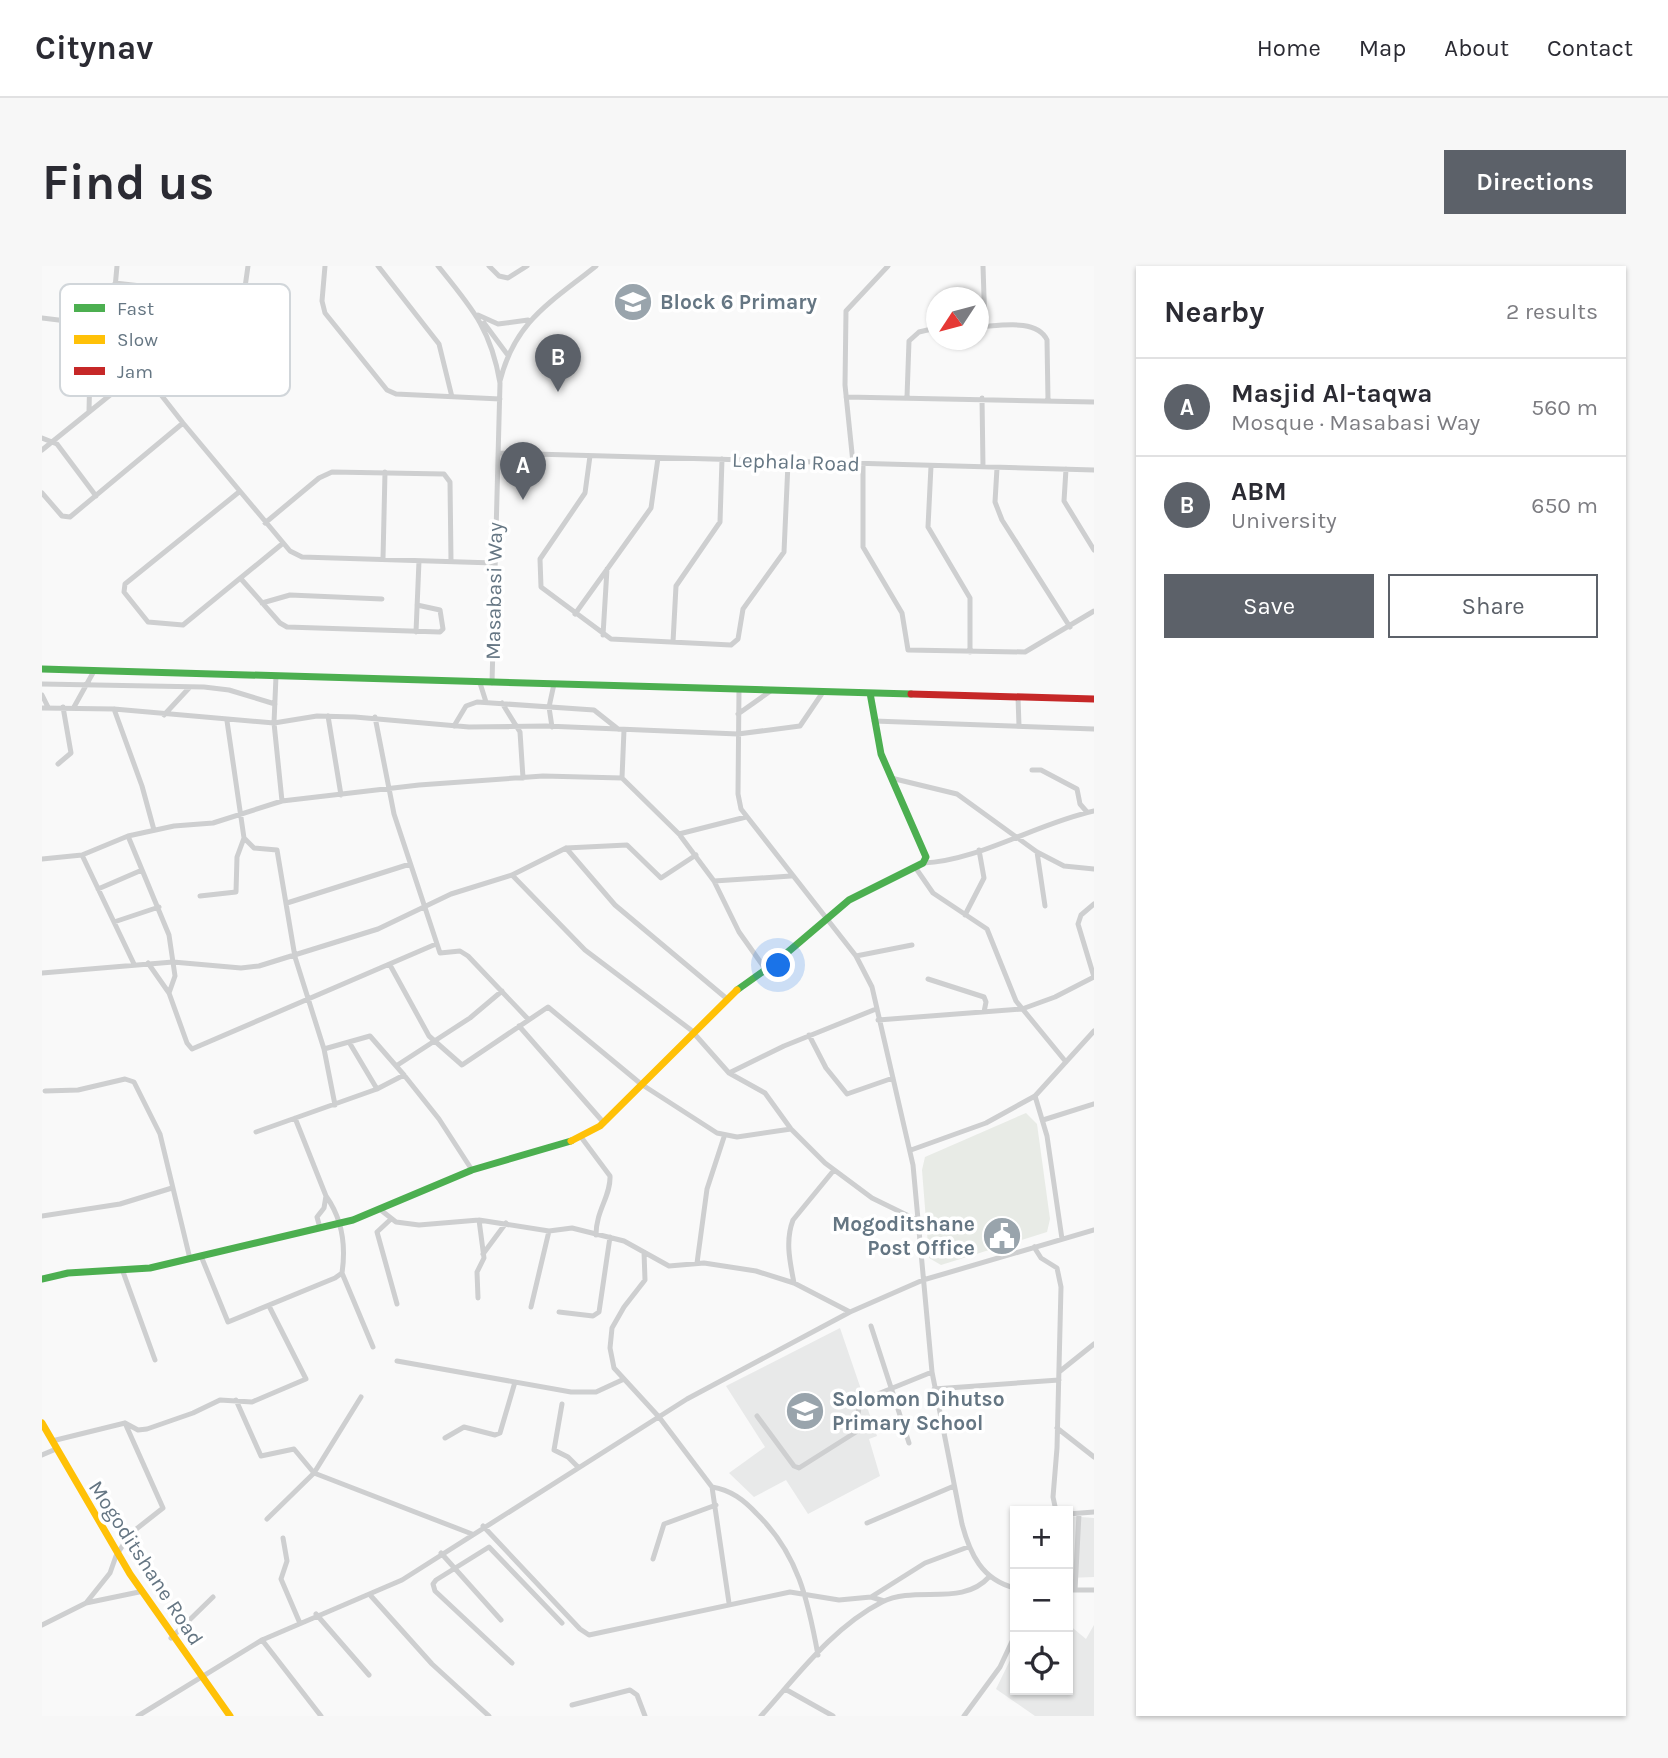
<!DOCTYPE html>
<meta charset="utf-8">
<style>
body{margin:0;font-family:Karla,sans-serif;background:#f7f7f7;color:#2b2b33}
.controls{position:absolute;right:21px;bottom:21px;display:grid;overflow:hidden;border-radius:0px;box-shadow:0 2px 5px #0004}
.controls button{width:63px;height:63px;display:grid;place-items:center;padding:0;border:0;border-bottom:2px solid #e1e1e2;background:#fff;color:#2b2b33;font:35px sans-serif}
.compass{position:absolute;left:884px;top:21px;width:63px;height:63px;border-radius:50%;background:#fff;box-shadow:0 2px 5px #0004;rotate:234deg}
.you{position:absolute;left:737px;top:700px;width:24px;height:24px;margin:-18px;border:5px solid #fff;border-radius:50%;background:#1a73e8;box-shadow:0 0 0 10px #1a73e833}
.badge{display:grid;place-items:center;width:46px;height:46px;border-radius:50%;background:#5c6169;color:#fff;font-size:23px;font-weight:700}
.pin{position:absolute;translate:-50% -58px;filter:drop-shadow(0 2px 4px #0008)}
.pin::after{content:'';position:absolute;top:37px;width:24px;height:21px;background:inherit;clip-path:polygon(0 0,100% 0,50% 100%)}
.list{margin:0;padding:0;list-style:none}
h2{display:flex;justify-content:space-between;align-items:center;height:91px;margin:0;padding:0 28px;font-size:30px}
h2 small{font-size:23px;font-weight:400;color:#7c7c81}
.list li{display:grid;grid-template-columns:46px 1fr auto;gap:21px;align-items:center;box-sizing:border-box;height:98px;padding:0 28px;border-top:2px solid #e1e1e2}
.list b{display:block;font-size:26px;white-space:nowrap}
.list p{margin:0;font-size:23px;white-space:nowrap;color:#7c7c81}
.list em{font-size:23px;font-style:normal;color:#7c7c81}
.actions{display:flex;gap:14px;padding:21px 28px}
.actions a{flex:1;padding:16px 0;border:2px solid #5c6169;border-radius:0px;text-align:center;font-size:24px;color:#5c6169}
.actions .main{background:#5c6169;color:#fff}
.icon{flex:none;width:38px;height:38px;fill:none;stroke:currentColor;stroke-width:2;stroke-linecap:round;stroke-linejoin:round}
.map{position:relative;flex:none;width:1052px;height:1450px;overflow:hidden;border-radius:0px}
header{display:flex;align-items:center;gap:42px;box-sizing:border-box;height:98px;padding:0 35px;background:#fff;border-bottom:2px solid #e1e1e2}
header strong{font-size:33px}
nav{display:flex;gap:38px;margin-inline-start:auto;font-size:24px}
.intro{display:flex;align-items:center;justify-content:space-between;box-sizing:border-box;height:168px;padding:0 42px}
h1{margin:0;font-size:49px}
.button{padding:18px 32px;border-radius:0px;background:#5c6169;color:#fff;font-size:24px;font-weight:700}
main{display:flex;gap:42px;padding:0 42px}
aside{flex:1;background:#fff;border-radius:0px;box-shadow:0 2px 5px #0004}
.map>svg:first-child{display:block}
.built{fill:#e8e9e9}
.green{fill:#e8ebe6}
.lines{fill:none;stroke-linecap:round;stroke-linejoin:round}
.street{stroke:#cecfd0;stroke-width:5}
.fast{stroke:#4caf50;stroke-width:7}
.slow{stroke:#ffc107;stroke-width:7}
.jam{stroke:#c62828;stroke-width:7}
.labels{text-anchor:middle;stroke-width:7;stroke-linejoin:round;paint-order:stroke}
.poi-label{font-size:21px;font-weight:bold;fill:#657683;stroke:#fff;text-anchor:start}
.street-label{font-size:21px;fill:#657683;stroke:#fff}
.key{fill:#fff;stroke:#d1d6da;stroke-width:2}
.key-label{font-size:19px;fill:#657683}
</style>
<header>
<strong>Citynav</strong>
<nav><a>Home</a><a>Map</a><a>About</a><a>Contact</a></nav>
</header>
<div class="intro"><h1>Find us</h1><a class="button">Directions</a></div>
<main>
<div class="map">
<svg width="1052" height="1450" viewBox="0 0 1052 1450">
<rect width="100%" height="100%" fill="#f9f9f9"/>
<path class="built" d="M798,1062L835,1170L827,1173L838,1210L766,1248L744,1214L712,1231L687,1207L723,1181L684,1120Z
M1026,1250L1052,1252V1311L1026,1312Z
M1026,1358L1044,1373L1052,1359V1450H993L954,1423L973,1384V1424H1026Z"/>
<path class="green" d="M984,847L995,858L1008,953L1005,966L899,999L887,992L880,904L883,891Z"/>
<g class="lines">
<path class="street" d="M75,0L70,55L73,70L141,157L248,285L260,291L452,297
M283,0L280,35L283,47L345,124L354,128L458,133
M336,0L397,78L410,131
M396,0C430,42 449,63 458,117L450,417
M447,0L457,10L466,12L485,0
M941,0L943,61
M73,17L203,32
M436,49L456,58L486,54
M0,52L41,57L49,61L47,145
M442,57L465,88
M936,61C957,60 995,52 1005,74L1006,134
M458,115C473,55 508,37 554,0
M117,127L197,64L206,0
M804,131L1052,136
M865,131L867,75L877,66L894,62
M940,132L941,201
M0,172L15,178L54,230
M0,184L83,117
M456,187L1052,204
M548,190L543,227L498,293L499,321L569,373L689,379L696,373L701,343L742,286L746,197
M811,197L803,119L804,45L846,0
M821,198V281L860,347L866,384L983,386L1052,345
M889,200L886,261L928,332V386
M955,202L953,236L960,254L1028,361
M1024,203L1022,235L1052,284
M197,226L83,318L82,326L106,356L141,359L240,278
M0,227L20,250L28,251L141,157
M223,257L277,212L290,206L402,208L408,216L409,294
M341,293L343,206
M200,314L238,357L245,361L398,366L401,363L398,344L375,339
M220,337L248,329L340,333
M533,348L609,242L616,192
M374,366L377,295
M561,369L565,303
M631,376L634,320L678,256L680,193
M234,410L232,457L240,535
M438,417L444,436
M0,418L162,421L187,424L233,438
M697,423L696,528L699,543L814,690L830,721L871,899L890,1106L920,1258C928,1288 940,1314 973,1322
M0,429L6,441
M976,431L977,460
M460,437L478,466L481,512
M32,441L52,405
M0,442L72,443L232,457L275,450L313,451L427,461L504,460L696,468L758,460L781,426
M72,443L100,520L112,564
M696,448L730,424
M122,449L148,421
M286,450L299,529
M333,451L352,548L398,687L418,685L426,690L486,753
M185,455L202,572L212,582L235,584L253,691L282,783L293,839
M832,455L1052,463
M412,460L424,440L435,436L552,444L576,463
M510,461L507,441L512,418
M16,498L29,487L21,441
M990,504H999L1035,523L1038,538L1045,546
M580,512L582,464
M849,512L915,528L995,586L1022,600L1052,603
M637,568L704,551
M86,570L127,669L133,710L127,727L145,777L150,783L394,678
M524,582L573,639L684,732
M995,586L1003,640
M40,589L92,698
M0,593L40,589L86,570L132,560L171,557L240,535L377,519L501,510L580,512L637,568L672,615L749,610
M881,597C936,595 996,557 1052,545
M873,601L891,627L945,663L974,735L1024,796
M470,609L543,684L649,764L687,807L723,827L749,863L783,897L830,932L877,955
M672,615L697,666L724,704
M56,623L100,604
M158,630L194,626L195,591L202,572
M245,637L368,598
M923,649L942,612L937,584
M72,656L117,641
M814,690L870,679
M106,697L127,727
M348,699L387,770L420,799L506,741L599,818L675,867L695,871L749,863
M0,707L131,696L199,702L217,700L336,663L409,628L470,609L524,582L585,579L619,612L654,589
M886,713L942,731L944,736L942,746
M836,754L980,743L1013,731L1052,711L1036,658L1039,649L1052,638
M477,760L562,857
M767,769L784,802L805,828L851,812
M307,776L335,823
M282,783L328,770L362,809
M354,800L428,752L460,725
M687,807L742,780L834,743
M3,825L36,824L83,813L92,816L118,868L148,993
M993,830L1005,870L1020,973
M253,852L284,930L282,942L275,951L278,962
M1001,854L1052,838
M214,866L335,823L362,809L397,853L430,904
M539,871L568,910C569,930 554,944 554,969
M869,884L944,857L993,830L1052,765
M340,945L354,956L377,959L437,954L507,965L530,962L582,975L627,1000L662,997L714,1005L752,1017L808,1046
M0,950L78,938L130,922
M349,953L335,966L355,1038
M992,981L999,992L1015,1002L1019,1021L1015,1182L1011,1231L1014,1245
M602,986L603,1014L582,1041L570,1062L568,1082L572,1102L617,1151L670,1221L687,1337
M441,988L464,957
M159,990L186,1056L293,1012L300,1007C304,980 301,954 284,930
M655,997L665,923L682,871
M80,1003L113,1094
M300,1007L331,1081
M752,1017C748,996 743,975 751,954L792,904
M436,1032L435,1006L442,992L437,954
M489,1041L507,965
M517,1046L551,1050L557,1046L568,971
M829,1060L867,1177
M355,1095L529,1126H554L580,1114
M1017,1106L1052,1078
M892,1123L1017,1114
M194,1134L219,1190L252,1183L272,1207L319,1131
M520,1138L512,1184L526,1191L536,1201
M715,1150L752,1200L757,1202L814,1166L817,1141L821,1134L890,1106
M1015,1162L1052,1191
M403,1172L422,1161L453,1169L458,1167L473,1116
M10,1175L83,1157L96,1164L105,1163L151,1147L178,1134L210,1136L264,1113L227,1040
M0,1189L14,1183
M670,1221C689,1224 702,1234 715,1248C756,1288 766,1334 776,1389
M1026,1248L1052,1246
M225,1253L272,1207L430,1268
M825,1257L912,1220
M441,1260L538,1363L547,1369L748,1326L797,1334L829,1331
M241,1272L245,1295L239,1313L257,1355
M399,1287L459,1354
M611,1293L622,1258L674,1239
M1026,1324H1052
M1033,1324L1037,1248
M329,1330L390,1398L447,1450
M842,1335L829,1331L883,1297L926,1281
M44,1337L68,1307L74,1290L88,1268L121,1242L83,1157
M274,1348L327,1409
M0,1359L44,1337L97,1326
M129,1372L171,1331
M220,1374L279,1450
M470,1397L393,1325L391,1318L394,1314L447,1281L520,1357
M743,1423L791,1450
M530,1439L588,1424L595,1429L603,1450
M96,1450L220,1374L360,1314L645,1133L808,1046L881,1014L1052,964
M719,1450C755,1410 791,1361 840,1336C874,1319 920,1341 947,1311
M922,1450L958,1401L973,1369"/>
<path class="fast" d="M0,403L869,428
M695,724L733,697L807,634L881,597L884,591L839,488L828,427
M0,1013L26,1007L108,1002L311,954L430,904L529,875"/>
<path class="slow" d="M529,875L558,860L695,724
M0,1157L88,1308L188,1450"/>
<path class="jam" d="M869,428L1052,433"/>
</g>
<defs>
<g id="school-disc" transform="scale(2.0125)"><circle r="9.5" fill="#99a4ac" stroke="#fff"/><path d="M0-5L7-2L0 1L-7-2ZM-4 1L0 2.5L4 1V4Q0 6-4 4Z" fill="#fff"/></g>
<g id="civic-disc" transform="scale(2.0125)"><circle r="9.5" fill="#99a4ac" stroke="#fff"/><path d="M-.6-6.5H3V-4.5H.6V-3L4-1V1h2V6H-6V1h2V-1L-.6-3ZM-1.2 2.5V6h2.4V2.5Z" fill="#fff"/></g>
</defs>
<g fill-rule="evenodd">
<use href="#school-disc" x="591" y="36"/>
<use href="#civic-disc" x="960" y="970"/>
<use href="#school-disc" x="763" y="1145"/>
</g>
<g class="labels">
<g class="poi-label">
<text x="618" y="43">Block 6 Primary</text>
<text x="933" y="965" text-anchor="end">Mogoditshane<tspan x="933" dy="24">Post Office</tspan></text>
<text x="790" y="1140">Solomon Dihutso<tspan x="790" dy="24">Primary School</tspan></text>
</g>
<g class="street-label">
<text transform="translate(754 196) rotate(2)" y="7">Lephala Road</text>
<text transform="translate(452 325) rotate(-89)" y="7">Masabasi Way</text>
<text transform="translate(104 1297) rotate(57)" y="7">Mogoditshane Road</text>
</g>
</g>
<rect x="18" y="18" width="230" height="112" rx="10" class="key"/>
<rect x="32" y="38" width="31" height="8" fill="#4caf50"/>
<rect x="32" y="69" width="31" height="9" fill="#ffc107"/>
<rect x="32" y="101" width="31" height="8" fill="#c62828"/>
<g class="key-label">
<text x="75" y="49">Fast</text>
<text x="75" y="80">Slow</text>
<text x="75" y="112">Jam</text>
</g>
</svg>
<div class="controls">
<button>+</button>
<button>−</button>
<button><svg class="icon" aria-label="locate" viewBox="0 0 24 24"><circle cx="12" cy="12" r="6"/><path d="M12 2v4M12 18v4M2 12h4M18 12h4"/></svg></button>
</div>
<svg class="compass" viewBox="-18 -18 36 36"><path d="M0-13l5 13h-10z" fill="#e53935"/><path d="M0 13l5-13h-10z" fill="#7c7c81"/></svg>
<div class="you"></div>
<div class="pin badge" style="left:481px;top:234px">A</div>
<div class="pin badge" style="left:516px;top:126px">B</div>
</div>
<aside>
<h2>Nearby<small>2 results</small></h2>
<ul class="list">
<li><span class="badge">A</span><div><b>Masjid Al-taqwa</b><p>Mosque · Masabasi Way</p></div><em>560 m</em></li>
<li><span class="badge">B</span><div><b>ABM</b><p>University</p></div><em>650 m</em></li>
</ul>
<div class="actions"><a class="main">Save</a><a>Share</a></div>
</aside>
</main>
